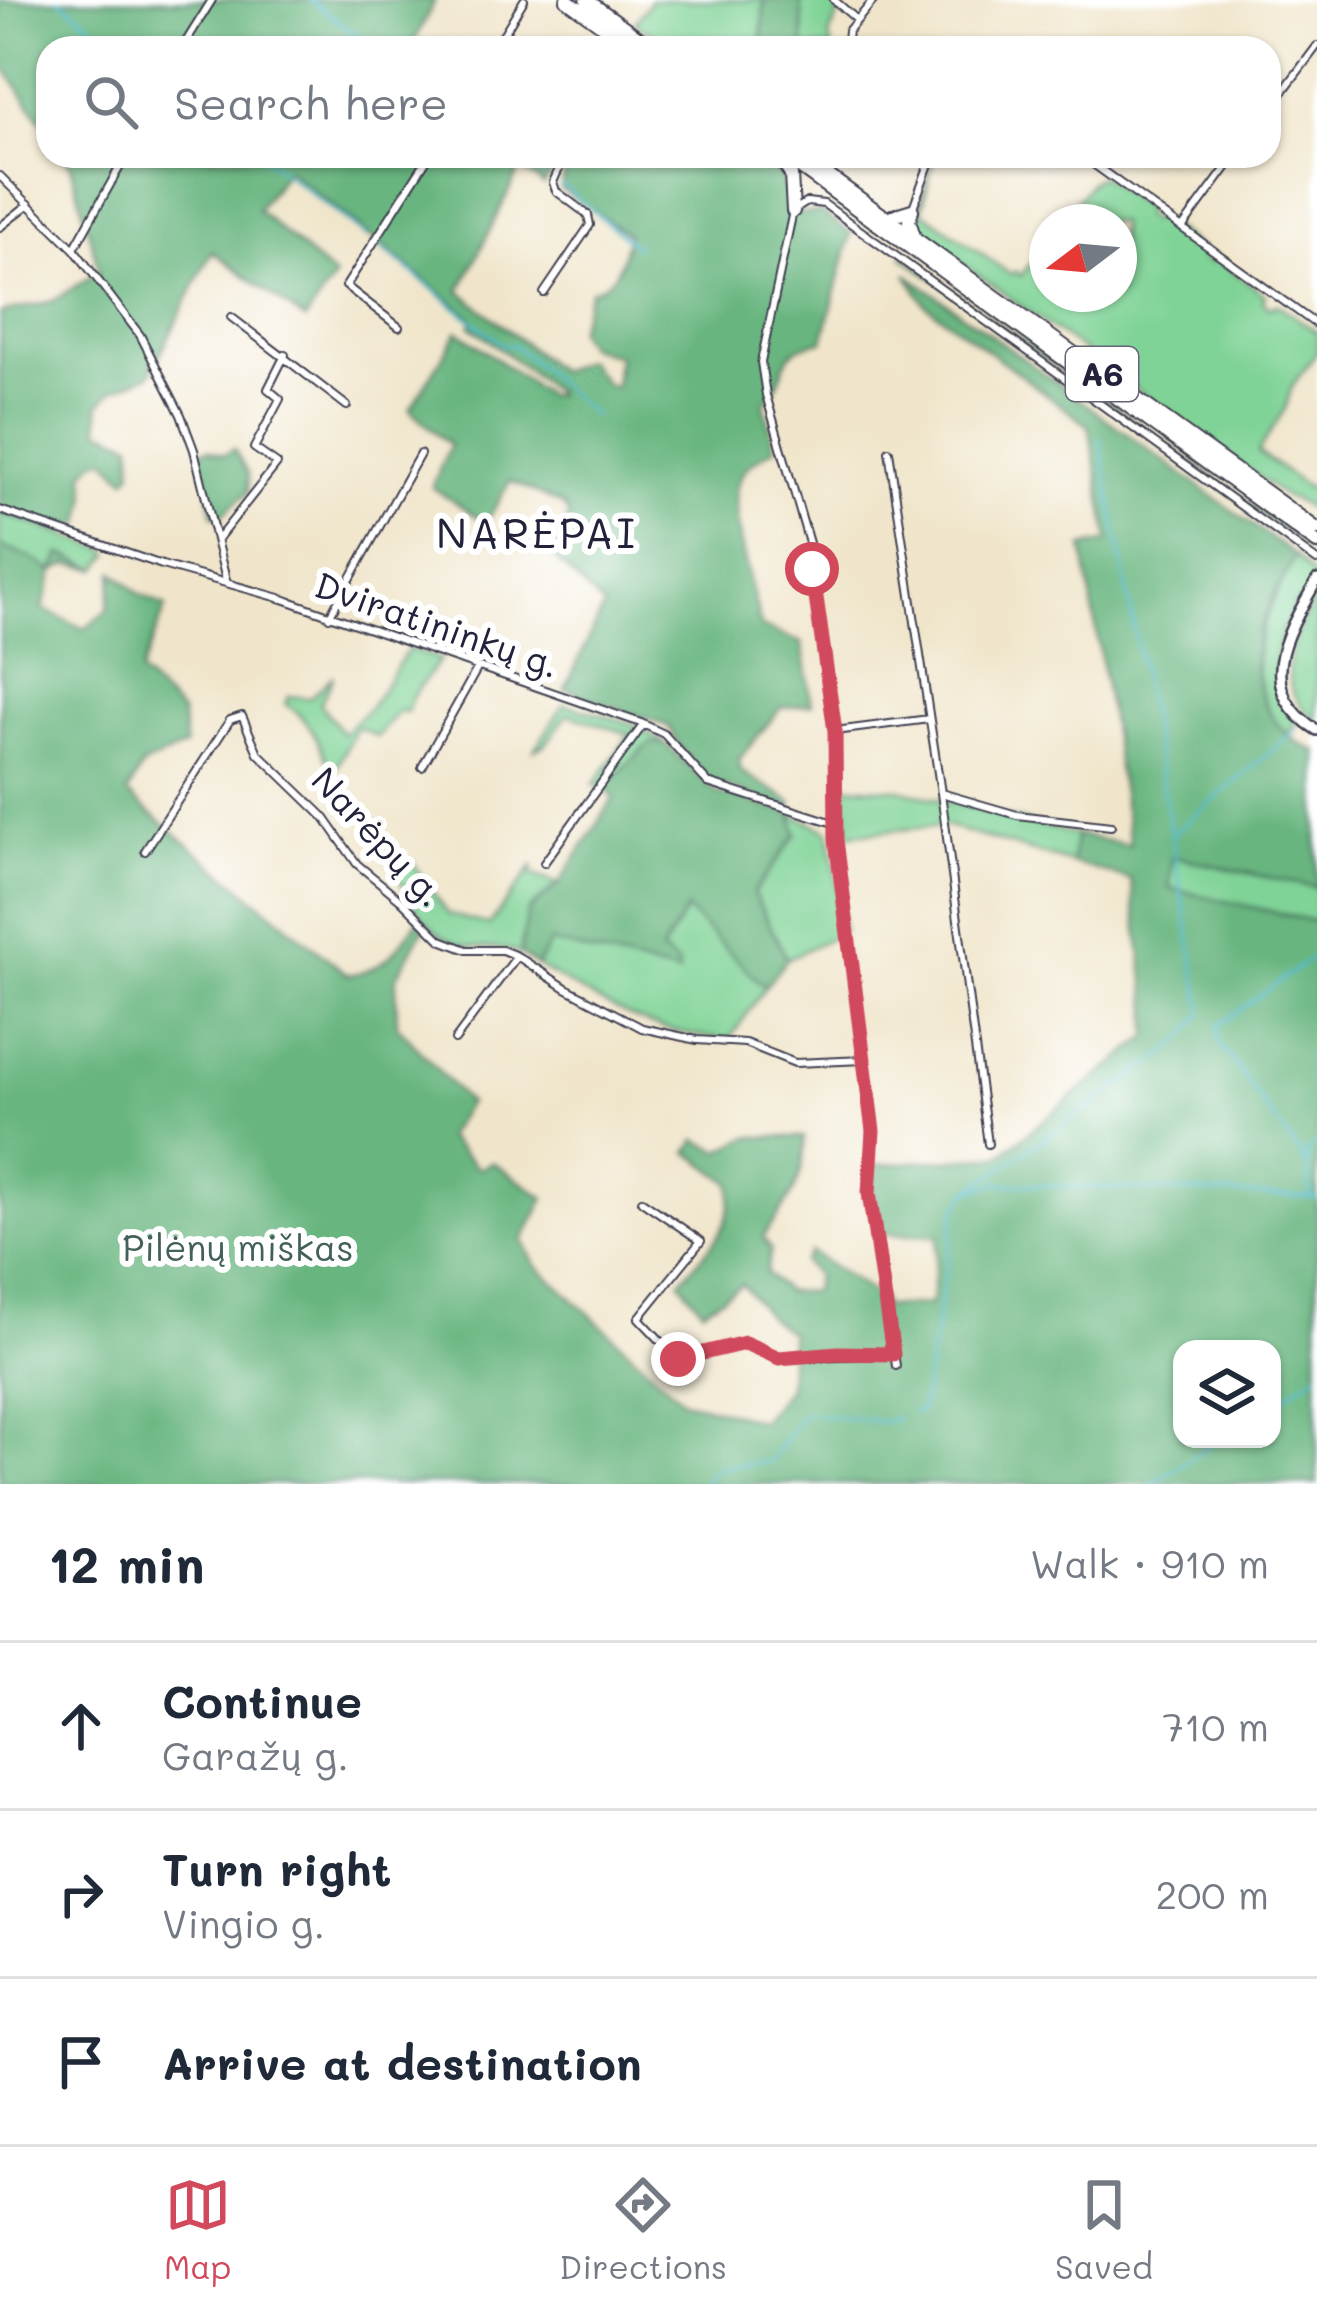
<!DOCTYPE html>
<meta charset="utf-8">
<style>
body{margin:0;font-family:Mali,sans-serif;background:#f2f2f3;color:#1f2937}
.controls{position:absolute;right:36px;bottom:36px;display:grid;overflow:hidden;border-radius:24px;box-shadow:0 3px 9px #0004}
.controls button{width:108px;height:108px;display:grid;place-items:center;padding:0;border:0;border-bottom:3px solid #e0e1e3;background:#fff;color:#1f2937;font:60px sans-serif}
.compass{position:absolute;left:1029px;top:204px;width:108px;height:108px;border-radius:50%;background:#fff;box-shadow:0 3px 9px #0004;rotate:254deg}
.stop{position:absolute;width:36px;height:36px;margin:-27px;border:9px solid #d1495b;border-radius:50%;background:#fff}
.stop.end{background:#d1495b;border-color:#fff;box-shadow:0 3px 12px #0008}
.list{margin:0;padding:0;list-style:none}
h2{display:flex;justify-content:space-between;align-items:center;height:156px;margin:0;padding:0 48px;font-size:51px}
h2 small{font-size:39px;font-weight:400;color:#747a83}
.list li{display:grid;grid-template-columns:78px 1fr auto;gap:36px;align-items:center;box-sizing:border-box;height:168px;padding:0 48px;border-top:3px solid #e0e1e3}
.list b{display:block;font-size:45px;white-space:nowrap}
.list p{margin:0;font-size:39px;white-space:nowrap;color:#747a83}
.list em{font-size:39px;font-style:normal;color:#747a83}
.icon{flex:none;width:66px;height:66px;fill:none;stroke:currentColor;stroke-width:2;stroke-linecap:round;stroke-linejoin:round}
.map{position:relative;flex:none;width:1317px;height:1484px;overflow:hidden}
.search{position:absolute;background:#fff;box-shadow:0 3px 9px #0004;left:36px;right:36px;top:36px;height:132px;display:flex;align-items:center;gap:30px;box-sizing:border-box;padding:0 42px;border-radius:36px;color:#747a83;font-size:45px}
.sheet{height:660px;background:#fff}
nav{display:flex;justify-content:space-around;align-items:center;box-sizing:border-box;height:168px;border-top:3px solid #e0e1e3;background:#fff;font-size:33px;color:#747a83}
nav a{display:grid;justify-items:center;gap:6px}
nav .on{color:#d1495b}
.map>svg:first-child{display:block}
.green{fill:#7fd396;stroke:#507a68;stroke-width:3}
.forest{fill:#67b57f;stroke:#446c5d;stroke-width:3;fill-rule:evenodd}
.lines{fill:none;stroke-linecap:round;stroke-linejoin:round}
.stream{stroke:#4eb9cb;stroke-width:3}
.street-casing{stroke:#413f50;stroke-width:10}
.secondary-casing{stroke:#413f50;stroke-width:14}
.highway-casing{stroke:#413f50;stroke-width:16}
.street{stroke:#fff;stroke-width:6}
.secondary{stroke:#fff;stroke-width:9}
.highway{stroke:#fff;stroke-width:12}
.route{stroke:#d1495b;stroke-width:15}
.labels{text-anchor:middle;stroke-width:12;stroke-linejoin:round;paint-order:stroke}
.shield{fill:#fff;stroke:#646476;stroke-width:3}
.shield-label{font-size:33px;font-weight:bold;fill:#22223b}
.street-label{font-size:36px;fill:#22223b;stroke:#fff}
.park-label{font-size:36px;fill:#43605b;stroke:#fff}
.quarter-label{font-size:42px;letter-spacing:3px;fill:#22223b;stroke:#fff}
</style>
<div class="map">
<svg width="1317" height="1484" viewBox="0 0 1317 1484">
<rect width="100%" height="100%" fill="#fff"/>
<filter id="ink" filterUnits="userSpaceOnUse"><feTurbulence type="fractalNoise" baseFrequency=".00833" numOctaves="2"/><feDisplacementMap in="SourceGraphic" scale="24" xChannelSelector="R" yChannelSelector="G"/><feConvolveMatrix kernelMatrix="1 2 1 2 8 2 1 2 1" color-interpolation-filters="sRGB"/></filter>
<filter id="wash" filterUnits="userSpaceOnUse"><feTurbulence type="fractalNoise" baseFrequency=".004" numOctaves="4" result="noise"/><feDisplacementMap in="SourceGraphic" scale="48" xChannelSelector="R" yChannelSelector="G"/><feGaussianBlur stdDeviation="2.7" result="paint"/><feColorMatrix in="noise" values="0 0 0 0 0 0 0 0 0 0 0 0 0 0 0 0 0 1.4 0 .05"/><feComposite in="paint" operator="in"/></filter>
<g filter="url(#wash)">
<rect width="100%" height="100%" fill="#f0e5ca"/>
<path class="green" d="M651,0H764L761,48H671L635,22Z
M801,0H828L840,12L829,36L832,48H804Z
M934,156L922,211L1011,275L1015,271L1021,276L1047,241V294H1119V222H1061L1092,180L1101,176L1146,208L1144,216L1150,221L1158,217L1205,252L1202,258L1209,263L1217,259L1265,295L1263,302L1270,307L1277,304L1317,332V352L1292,386L1286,407L1258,452L1307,488L1317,486V506H1306L1285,497L916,230L915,221Z
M903,255L1282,526L1317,556L902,256Z
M0,513L105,549L110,554L98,569L61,554L54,572L34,559L0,546Z
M1295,556L1317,580V720C1273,689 1288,647 1310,607L1299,600C1272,642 1265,682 1297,723L1285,736C1234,667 1262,623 1295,556Z
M408,649L440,659L412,697L407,712L399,711L377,737L357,727L333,774C320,746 313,720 285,704L288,696L310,698L334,675L320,704L343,734L371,706Z
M564,704L634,724L666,744L650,743L604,787L594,785L630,734L568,714L545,745L535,749Z
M841,786L900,789L1076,835L1072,863L945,826L840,835Z
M792,814L829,831L844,931L787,959L753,893L797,834Z
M392,846L397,855L412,862L448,914L489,925L534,865L531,874L559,884L528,911L520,954C501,945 483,950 464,945C422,935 405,887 385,853V848Z
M1172,856L1317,888V922L1169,889Z
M686,909L765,987L730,1039C647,1035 607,1006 537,966L550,942L678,973V965L661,952Z"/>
<path class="forest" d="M0,0H435L411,48H48V131L0,61Z
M764,0H801L804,48H761Z
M64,156H531L551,172L544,185L520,168L460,291L558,371L586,360L606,384L615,387L618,356L587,346L577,330L591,290C619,282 622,261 628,234L561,189L569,156H751L781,175L790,206L797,214L820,212L851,233L823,341C771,349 795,371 764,403L775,448C759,458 741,466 737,487C730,518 754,594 761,627L802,643L812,704L781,708L739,759L741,771L792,802L791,809L714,783L683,751L668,726L565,689L604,607L553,557L569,515L562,505L510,481L486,523L432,487L450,445L410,410L458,331L546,395L553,396L555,392L471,326L472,318L287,170L257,210L335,277L305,320L212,251L150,374L112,391L99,405L100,429L132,443V473L126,479L105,458L94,462L85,473L87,497L82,523L64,531L0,510V313L53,301L99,271L71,166Z
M907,274L1295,556C1284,578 1270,601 1261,625C1244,676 1266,734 1317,751V888L1172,856L1169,888L1317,922V1484H0V546L34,559L53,572L61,554L98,569L68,564L54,572L43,609L85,629L108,609L114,572L140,594L166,607L140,673L181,713L186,746L143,765L127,794L348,975C386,969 397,950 417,921L424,928L396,978L397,1025L468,1103L446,1137L479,1169L492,1162L545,1198L523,1241L536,1265L683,1400L761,1421L788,1387L790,1333L769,1318L742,1284L702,1310L680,1281C707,1250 735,1227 731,1183L688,1152L697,1140L720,1151L749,1137H804C806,1182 788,1202 763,1237L771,1249L766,1273L786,1292L813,1291L816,1275L803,1262L810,1252L881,1298L884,1307L931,1304L938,1236L880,1234L872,1187L873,1165L999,1156L1149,1036V1008L1131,880L1072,863L1076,835L1130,845L1083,547L1109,541L1089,426L925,304ZM1182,1349H1272V1439H1182Z
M209,449L224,455L234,449L248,475V492L222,515H213L200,451Z
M650,743L666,744L715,792L792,814L797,834L753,893L787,959L765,987L686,910L661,951L678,965L679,974L550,942L537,966L520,954L528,911L559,884L614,798L604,787Z"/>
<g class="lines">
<path class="stream" d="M60,0L121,48
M310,0L374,48
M262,156L367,237
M521,156L547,175
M561,185L638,248
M380,247L503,345H514L594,416
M1173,834L1296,730
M1307,1164L1219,1043L1218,1026L1317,954
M967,1192L1160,1058L1186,1036L1203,1012L1100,439
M1310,1197L1307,1150L1317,1144
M1272,1404L1317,1374
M913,1413L921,1410L956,1211L967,1192L999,1183L1317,1198
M701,1484L717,1467L769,1462L803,1413L885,1422L898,1418
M1152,1484L1220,1439"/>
</g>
</g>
<g filter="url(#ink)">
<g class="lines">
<g class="street-casing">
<path id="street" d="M834,0L856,19
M182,48L212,0
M495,48L524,0
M846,48L848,31L874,0
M1269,110L1317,46
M1082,156L1317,325
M0,176L74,249L140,335L181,415L194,450L226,580
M912,210L932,156
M0,227L29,204
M1182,228L1235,156
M74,249L126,156
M544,293L590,225L588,215L556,191L553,182L565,156
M231,317L347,406
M399,327L346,286L429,156
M889,451L941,793L988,1144
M0,510L162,565L283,599L641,723L664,734L708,783L837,824
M217,540L277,464L254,448L280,399L268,389L285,355
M329,617L420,454
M835,731L929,719
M422,767L477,669
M941,793L1017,815L1111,826
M145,851L230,720L242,716L258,753L324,817L357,864L401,900L441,940L467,950H502L517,956L566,988L642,1028L697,1040L745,1043L795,1063L864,1060
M544,863L643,725
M455,1040L517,956
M642,1201L701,1241L639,1318L678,1359L745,1343L779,1358L893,1354
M896,1366L869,1193L873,1131L836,840L835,731L809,543L766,395L761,362L793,211L807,202L824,204L1317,561"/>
</g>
<g class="secondary-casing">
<path id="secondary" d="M1317,580C1288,631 1250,689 1317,730"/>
</g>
<g class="highway-casing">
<path id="highway" d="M567,0L634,48
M587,0L653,48
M784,156L1317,543
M801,156L1317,529
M779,157L791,175L793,211
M886,218L912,210L909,221L915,239"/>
</g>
<use href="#street" class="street"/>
<use href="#secondary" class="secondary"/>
<use href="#highway" class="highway"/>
</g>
</g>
<g class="lines" filter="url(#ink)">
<path class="route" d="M678,1359L745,1343L779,1358L838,1353L893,1354L869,1193L873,1131L836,840L835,731L812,569"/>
</g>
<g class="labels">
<rect class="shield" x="1066" y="347" width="72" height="54" rx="9"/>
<g class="shield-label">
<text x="1102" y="386">A6</text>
</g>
<g class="street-label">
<text transform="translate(437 625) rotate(19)" y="13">Dviratininkų g.</text>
<text transform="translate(378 837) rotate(47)" y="13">Narėpų g.</text>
</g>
<g class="park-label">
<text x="238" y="1261">Pilėnų miškas</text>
</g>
<g class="quarter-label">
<text x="537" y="549">NARĖPAI</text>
</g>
</g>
</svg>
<div class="controls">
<button><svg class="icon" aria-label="layers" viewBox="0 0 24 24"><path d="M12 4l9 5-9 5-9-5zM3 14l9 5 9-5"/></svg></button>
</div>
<svg class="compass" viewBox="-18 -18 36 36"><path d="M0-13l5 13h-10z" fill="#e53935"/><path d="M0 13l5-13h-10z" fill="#747a83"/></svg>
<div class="stop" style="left:812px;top:569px"></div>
<div class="stop end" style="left:678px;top:1359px"></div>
<div class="search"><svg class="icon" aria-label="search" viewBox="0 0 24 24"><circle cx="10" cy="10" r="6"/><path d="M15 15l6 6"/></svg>Search here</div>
</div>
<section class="sheet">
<h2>12 min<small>Walk · 910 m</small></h2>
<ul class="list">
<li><svg class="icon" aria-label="ahead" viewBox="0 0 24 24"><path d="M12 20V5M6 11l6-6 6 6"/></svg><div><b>Continue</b><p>Garažų g.</p></div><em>710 m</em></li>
<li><svg class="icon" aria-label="right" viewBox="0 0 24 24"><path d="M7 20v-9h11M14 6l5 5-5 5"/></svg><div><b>Turn right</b><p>Vingio g.</p></div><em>200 m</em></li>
<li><svg class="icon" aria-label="arrive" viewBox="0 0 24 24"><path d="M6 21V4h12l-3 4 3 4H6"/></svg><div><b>Arrive at destination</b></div></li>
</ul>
</section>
<nav>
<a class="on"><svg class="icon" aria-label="map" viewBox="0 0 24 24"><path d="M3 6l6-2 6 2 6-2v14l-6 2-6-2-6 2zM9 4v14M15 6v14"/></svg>Map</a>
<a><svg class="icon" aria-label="directions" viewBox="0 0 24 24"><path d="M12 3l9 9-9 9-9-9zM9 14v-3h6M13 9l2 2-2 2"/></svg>Directions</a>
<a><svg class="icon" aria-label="saved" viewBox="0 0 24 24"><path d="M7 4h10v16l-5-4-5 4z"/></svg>Saved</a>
</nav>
